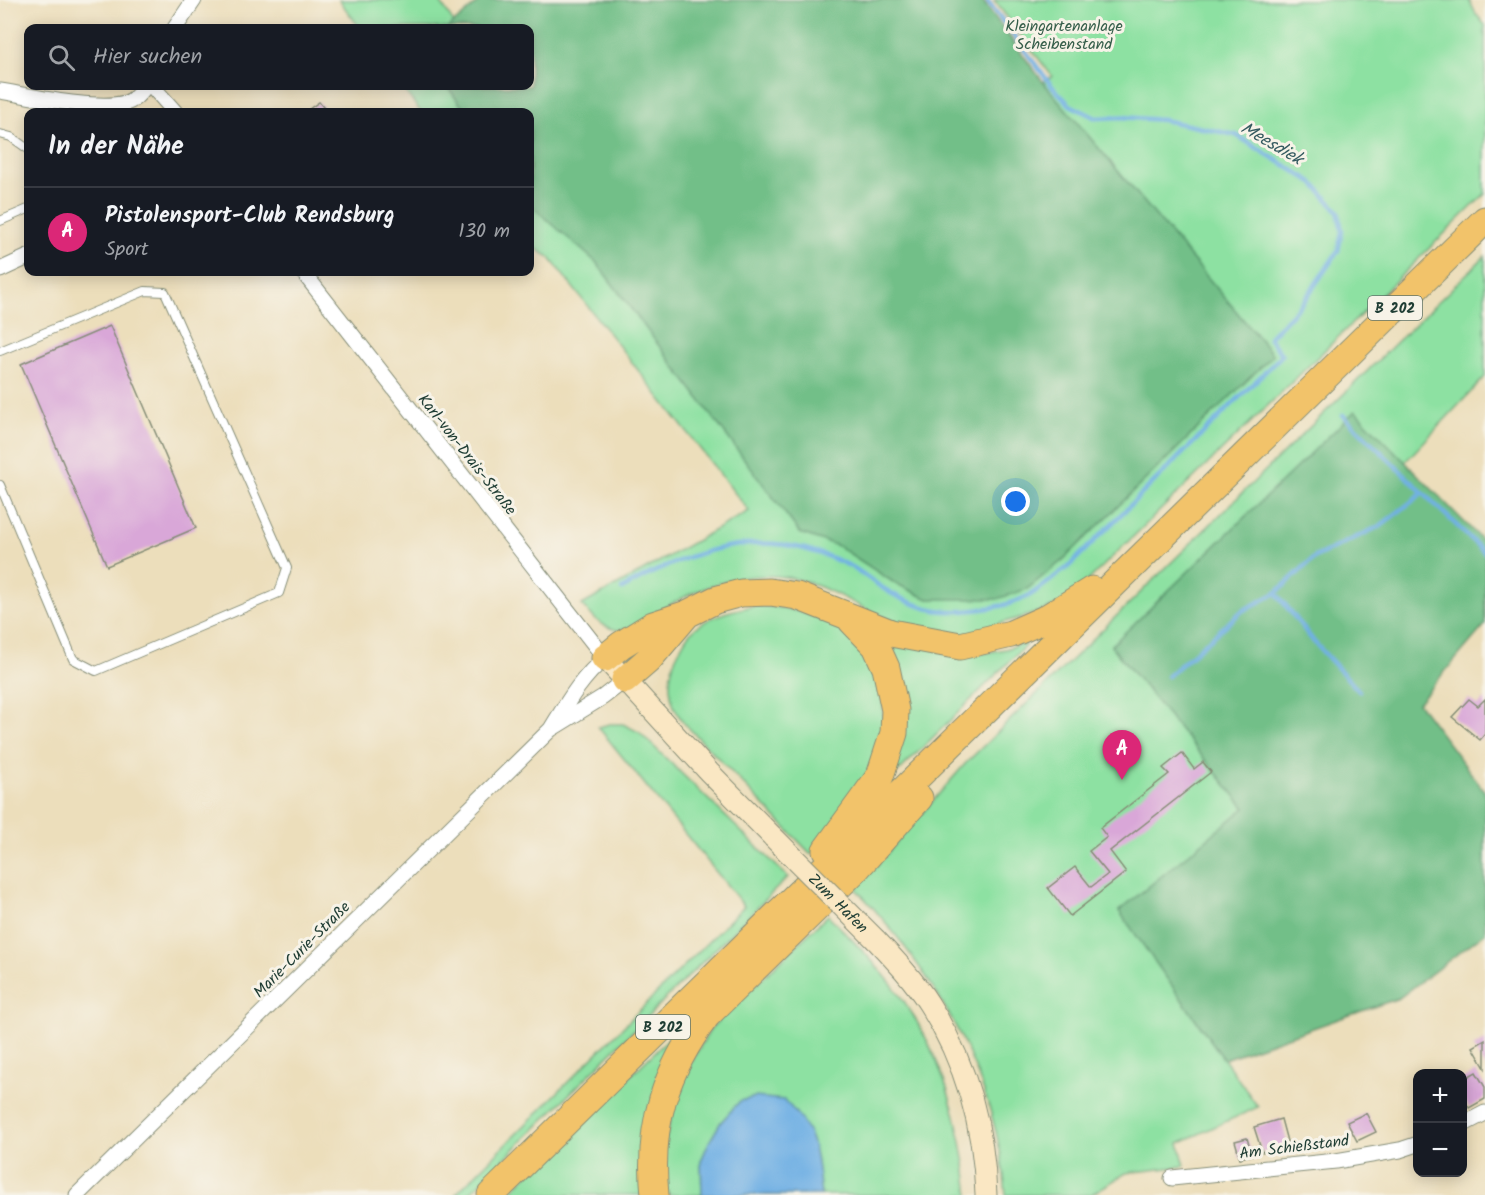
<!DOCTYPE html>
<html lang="de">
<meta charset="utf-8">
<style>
body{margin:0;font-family:Kalam,sans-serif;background:#20242c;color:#f1f3f6}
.controls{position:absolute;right:18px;bottom:18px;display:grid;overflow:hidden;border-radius:12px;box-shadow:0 3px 15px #0003}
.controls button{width:54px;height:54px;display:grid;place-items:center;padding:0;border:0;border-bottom:2px solid #363941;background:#171b24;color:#f1f3f6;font:30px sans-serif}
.you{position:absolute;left:1016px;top:502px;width:21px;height:21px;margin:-15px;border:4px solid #fff;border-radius:50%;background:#1a73e8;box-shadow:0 0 0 9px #1a73e833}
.badge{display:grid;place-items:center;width:39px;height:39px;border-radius:50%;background:#db2777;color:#fff;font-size:20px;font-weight:700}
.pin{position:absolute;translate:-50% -50px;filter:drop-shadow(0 2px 3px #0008)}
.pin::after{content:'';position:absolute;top:32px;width:21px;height:18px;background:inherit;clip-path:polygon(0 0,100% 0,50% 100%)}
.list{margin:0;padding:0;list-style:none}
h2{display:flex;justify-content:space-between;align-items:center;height:78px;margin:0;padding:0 24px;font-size:26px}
h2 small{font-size:20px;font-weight:400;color:#9ea1a6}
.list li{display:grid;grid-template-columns:39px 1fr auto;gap:18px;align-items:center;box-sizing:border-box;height:90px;padding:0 24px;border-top:2px solid #363941}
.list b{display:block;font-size:22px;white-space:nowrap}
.list p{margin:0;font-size:20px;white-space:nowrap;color:#9ea1a6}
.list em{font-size:20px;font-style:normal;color:#9ea1a6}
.icon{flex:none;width:33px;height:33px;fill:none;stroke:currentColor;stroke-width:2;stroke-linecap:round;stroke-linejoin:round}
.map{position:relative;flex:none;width:1485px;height:1195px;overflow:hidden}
.search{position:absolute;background:#171b24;box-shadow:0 3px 15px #0003;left:24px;top:24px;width:510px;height:66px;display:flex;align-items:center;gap:15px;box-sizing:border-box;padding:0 21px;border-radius:12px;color:#9ea1a6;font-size:22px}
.panel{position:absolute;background:#171b24;box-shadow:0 3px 15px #0003;left:24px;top:108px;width:510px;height:168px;border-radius:12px}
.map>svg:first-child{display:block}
.green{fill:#8de1a2;stroke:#568f6b;stroke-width:1.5}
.forest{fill:#72bf88;stroke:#487e5e;stroke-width:1.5}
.water{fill:#71b0e4;stroke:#48768c;stroke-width:1.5}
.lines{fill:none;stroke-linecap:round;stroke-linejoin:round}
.stream{stroke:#71b0e4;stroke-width:4.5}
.building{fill:#d9a7d8}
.lane-casing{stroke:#868e78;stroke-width:10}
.street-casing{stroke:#868e78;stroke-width:17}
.secondary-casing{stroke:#868e78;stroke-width:23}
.highway-casing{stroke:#868e78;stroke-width:29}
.lane{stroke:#fff;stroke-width:8}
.street{stroke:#fff;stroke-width:15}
.secondary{stroke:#fae7c3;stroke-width:21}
.highway{stroke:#f2c36a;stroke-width:27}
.secondary-bridge-casing{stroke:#868e78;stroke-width:23;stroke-linecap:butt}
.secondary-bridge{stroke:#fae7c3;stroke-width:21}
.labels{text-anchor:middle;stroke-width:6;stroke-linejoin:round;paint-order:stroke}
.shield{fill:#f7f3e8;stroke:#60746a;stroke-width:1.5}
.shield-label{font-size:15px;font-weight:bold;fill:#1f3d34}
.park-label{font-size:16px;fill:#355e4a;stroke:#f7f3e8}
.street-label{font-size:16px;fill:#1f3d34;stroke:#f7f3e8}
.water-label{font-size:18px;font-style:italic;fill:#345a60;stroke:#f7f3e8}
</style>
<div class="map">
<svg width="1485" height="1195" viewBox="0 0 1485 1195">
<rect width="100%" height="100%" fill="#f7f3e8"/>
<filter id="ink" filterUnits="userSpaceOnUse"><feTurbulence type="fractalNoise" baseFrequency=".0167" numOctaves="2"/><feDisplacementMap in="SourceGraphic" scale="12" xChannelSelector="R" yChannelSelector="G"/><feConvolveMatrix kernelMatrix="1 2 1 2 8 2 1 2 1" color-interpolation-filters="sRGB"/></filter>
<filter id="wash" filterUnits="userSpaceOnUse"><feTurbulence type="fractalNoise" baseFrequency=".008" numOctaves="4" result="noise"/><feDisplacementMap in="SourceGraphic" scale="24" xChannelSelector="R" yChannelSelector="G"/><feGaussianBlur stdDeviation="1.35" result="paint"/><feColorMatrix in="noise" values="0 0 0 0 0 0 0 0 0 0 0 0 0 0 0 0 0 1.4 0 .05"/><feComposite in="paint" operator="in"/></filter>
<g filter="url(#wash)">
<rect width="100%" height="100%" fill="#ecdebb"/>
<path class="green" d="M339,0H439L454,23L448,28H360Z
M994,0H1469L1476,14L1485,25V194L1101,568C1087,581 1073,598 1055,606C1037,614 1014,619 995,625C985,628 974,634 964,635C937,638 892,622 868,610C831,592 805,574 761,576C730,577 698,589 671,604C657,611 633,631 618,630C602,628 592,616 582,605L749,511L549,257L530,245V204L596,262L800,533L838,545L893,582L928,599L1027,589L1063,560L1273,355L1043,82L1052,76Z
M401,86H447L466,112H421Z
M1485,256V377L1405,462L1355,411L1111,646L1245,808L1119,911L1258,1107L1179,1143L1185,1166L1126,1173L1090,1195H1006C997,1078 935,973 856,889L965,764Z
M754,606C820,606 883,640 883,712C884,721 886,735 884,744C881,752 874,761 870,768C861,785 852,804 841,820C832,832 820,843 811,854L684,723C666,701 666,674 680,649C683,644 686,637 690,633C707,616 732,610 754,606Z
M879,637L974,655L1006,649L1024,643L1026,645L898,772L895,770Z
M610,724H623L639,732L788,877L468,1195H455L744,906L598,727Z
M828,915C854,942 882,969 904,1001C943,1058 962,1126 969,1195H821L816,1156L721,1122L701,1161L702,1195H663L661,1158L681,1078L712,1027Z
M716,993L692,1024L645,1195H507Z"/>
<path class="forest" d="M481,0H982L1043,82L1273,355L1063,560L1027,589L997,599H928L893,582L838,546L800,533L596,262L530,205V112H466L447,86H530V28H448Z
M1355,411L1485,543V625L1418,703L1485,792V933L1399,998L1224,1059L1119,911L1245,808L1111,646Z"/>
<path class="water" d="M755,1097L784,1100C817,1131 816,1153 821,1195H702L701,1161L709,1142L721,1122L740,1101Z"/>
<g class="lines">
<path class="stream" d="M1343,415L1485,553
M622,589C677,557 741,532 805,549C820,553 838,560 852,567C864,574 874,583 886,590C897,597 911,603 923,607C950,616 1006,609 1030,595C1043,587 1055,576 1067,568L1282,355L1269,338L1304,301L1338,251L1342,231L1338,211L1312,182L1236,135L1163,120L1121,117L1096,118L1070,105L1051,85L987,0
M1168,676L1242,611L1276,593
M1359,691L1314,642L1276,593L1315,557L1380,526L1423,493"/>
</g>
<g id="blocks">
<path class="building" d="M319,102L327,112H305Z
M110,326L196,528L107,566L21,364Z
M1469,699L1478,706L1485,699V734L1480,740L1452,717Z
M1182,753L1194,769L1203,762L1211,772L1110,851L1126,872L1070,916L1048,888L1075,867L1091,887L1108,874L1089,851L1107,837L1100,828L1169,774L1163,768Z
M1485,1040V1068L1473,1047Z
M1476,1072L1485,1087V1099L1469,1108L1465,1101L1462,1103V1080Z
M1366,1113L1376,1132L1357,1141L1347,1122Z
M1281,1119L1288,1145L1262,1152L1254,1127Z
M1247,1138L1252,1155L1240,1158L1235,1141Z"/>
</g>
</g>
<g filter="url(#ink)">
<use href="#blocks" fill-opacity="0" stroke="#868e78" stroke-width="1.5"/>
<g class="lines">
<g class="lane-casing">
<path id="lane" d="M0,134L11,137L28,149
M0,221L28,209
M0,351L145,291L165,292L287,568L279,593L96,671L73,659L0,485"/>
</g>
<g class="street-casing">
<path id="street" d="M175,28L194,0
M152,86L175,112
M0,91C31,96 97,111 125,103C134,101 140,93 146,86
M0,270L28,257
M551,729L603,697L625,680
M1462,1125L1485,1113
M1172,1178L1336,1161L1400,1150L1418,1144
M77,1195L551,729C567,703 581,678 605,658L303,272"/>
</g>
<g class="secondary-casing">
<path id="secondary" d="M605,658L709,772L773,837
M876,940C895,960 914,980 929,1004C965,1061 984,1127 986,1195"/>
</g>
<g class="highway-casing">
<path id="highway" d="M605,658L621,645L653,625L687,614L715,600L741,593L770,592L797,596L891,633L960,646L1011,634L1045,619L1092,590
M625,680L648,660L687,614
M826,850L880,776L894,733L895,710L886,668L876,646L852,621
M491,1195L1485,220
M655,1195C648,1125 665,1071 707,1015L856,869L919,798"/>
</g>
<use href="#lane" class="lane"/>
<use href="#street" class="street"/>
<use href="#secondary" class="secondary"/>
<use href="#highway" class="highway"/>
<g class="secondary-bridge-casing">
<g id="secondary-bridge">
<path id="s1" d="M773,837L876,940"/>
</g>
</g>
<use href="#secondary-bridge" class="secondary-bridge"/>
</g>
</g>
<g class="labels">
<g class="shield">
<rect x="1368" y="296" width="54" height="24" rx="4.5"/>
<rect x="636" y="1015" width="54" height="24" rx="4.5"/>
</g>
<g class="shield-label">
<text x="1395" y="313">B 202</text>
<text x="663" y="1032">B 202</text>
</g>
<g class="park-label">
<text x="1064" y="31">Kleingartenanlage<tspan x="1064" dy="18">Scheibenstand</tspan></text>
</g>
<g class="street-label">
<text transform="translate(468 454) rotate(52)" y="6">Karl-von-Drais-Straße</text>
<text dy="6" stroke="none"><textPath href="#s1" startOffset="93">Zum Hafen</textPath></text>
<text transform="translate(301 949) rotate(-45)" y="6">Marie-Curie-Straße</text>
<text transform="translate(1294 1146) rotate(-7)" y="6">Am Schießstand</text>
</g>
<g class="water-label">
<text transform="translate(1272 143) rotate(30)" y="6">Meesdiek</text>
</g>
</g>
</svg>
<div class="controls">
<button>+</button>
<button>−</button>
</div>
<div class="you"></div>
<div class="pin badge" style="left:1122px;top:780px">A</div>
<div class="search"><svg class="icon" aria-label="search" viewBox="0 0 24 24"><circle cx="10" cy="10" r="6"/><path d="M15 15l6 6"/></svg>Hier suchen</div>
<section class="panel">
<h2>In der Nähe<small></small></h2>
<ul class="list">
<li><span class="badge">A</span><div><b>Pistolensport-Club Rendsburg</b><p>Sport</p></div><em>130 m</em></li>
</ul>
</section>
</div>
